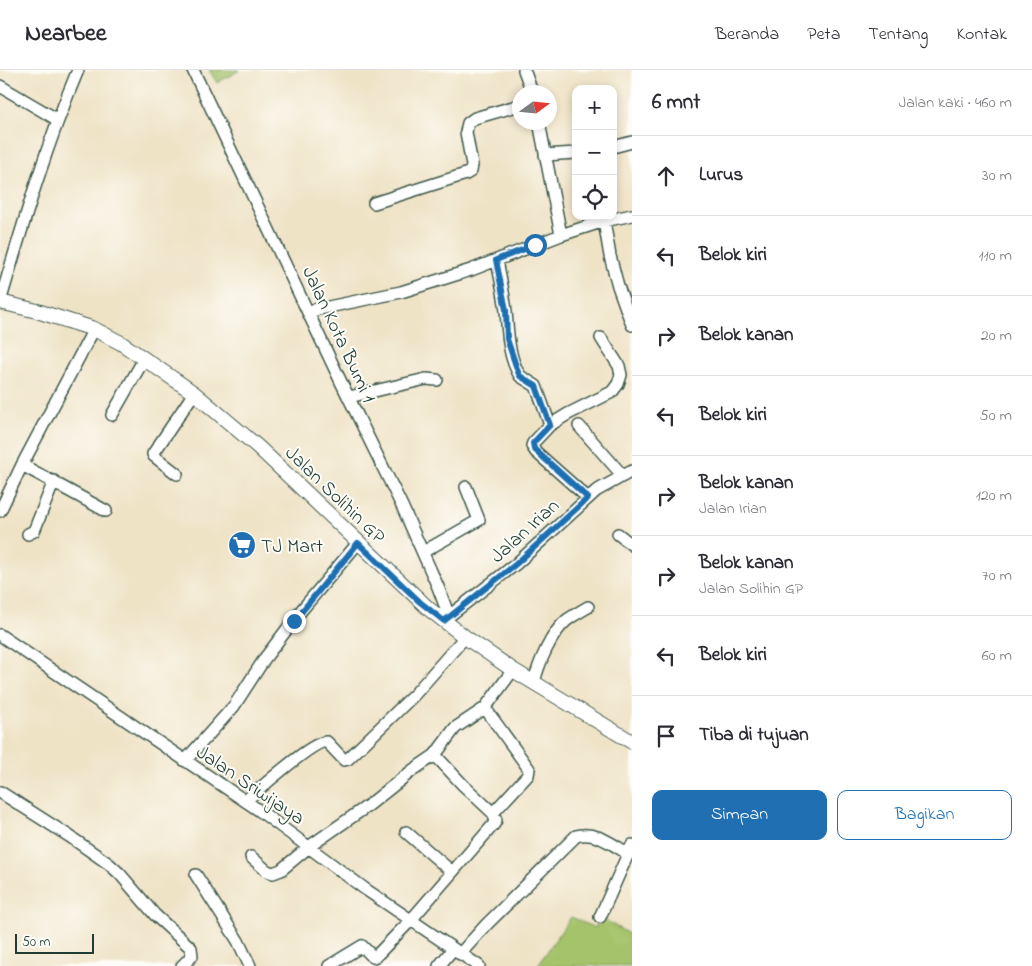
<!DOCTYPE html>
<html lang="id">
<meta charset="utf-8">
<style>
body{margin:0;font-family:"Indie Flower",sans-serif;background:#f7f7f7;color:#2b2b33}
.controls{position:absolute;right:15px;top:15px;display:grid;overflow:hidden;border-radius:10px;box-shadow:0 2px 8px #0003}
.controls button{width:45px;height:45px;display:grid;place-items:center;padding:0;border:0;border-bottom:1px solid #e1e1e2;background:#fff;color:#2b2b33;font:25px sans-serif}
.compass{position:absolute;left:512px;top:15px;width:45px;height:45px;border-radius:50%;background:#fff;box-shadow:0 2px 8px #0003;rotate:75deg}
.scale{position:absolute;left:15px;bottom:12px;width:79px;box-sizing:border-box;padding-left:5px;border:2px solid #1f3d34;border-top:0;font-size:14px;line-height:18px;white-space:nowrap;color:#1f3d34;-webkit-text-stroke:4px #fdfcf7;paint-order:stroke}
.stop{position:absolute;width:15px;height:15px;margin:-11px;border:4px solid #1f6fb2;border-radius:50%;background:#fff}
.stop.end{background:#1f6fb2;border-color:#fff;box-shadow:0 1px 5px #0008}
.list{margin:0;padding:0;list-style:none}
h2{display:flex;justify-content:space-between;align-items:center;height:65px;margin:0;padding:0 20px;font-size:21px}
h2 small{font-size:16px;font-weight:400;color:#7c7c81}
.list li{display:grid;grid-template-columns:32px 1fr auto;gap:15px;align-items:center;box-sizing:border-box;height:80px;padding:0 20px;border-top:1px solid #e1e1e2}
.list b{display:block;font-size:19px;white-space:nowrap}
.list p{margin:0;font-size:16px;white-space:nowrap;color:#7c7c81}
.list em{font-size:16px;font-style:normal;color:#7c7c81}
.actions{display:flex;gap:10px;padding:15px 20px}
.actions a{flex:1;padding:11px 0;border:1px solid #1f6fb2;border-radius:10px;text-align:center;font-size:18px;color:#1f6fb2}
.actions .main{background:#1f6fb2;color:#fff}
.icon{flex:none;width:28px;height:28px;fill:none;stroke:currentColor;stroke-width:2;stroke-linecap:round;stroke-linejoin:round}
.map{position:relative;flex:none;width:632px;height:896px;overflow:hidden}
header{display:flex;align-items:center;gap:30px;box-sizing:border-box;height:70px;padding:0 25px;background:#fff;border-bottom:1px solid #e1e1e2}
header strong{font-size:24px}
nav{display:flex;gap:28px;margin-inline-start:auto;font-size:18px}
main{display:flex}
aside{flex:1;background:#fff}
.map>svg:first-child{display:block}
.green{fill:#a5c36a;stroke:#62804f}
.lines{fill:none;stroke-linecap:round;stroke-linejoin:round}
.minor-casing{stroke:#3e564a;stroke-width:14}
.major-casing{stroke:#3e564a;stroke-width:16}
.minor{stroke:#fff;stroke-width:11}
.major{stroke:#fff;stroke-width:14}
.route{stroke:#1f6fb2;stroke-width:6}
.labels{text-anchor:middle;stroke-width:4;stroke-linejoin:round;paint-order:stroke}
.street-label{font-size:20px;fill:#1f3d34;stroke:#fdfcf7}
.poi-label{font-size:20px;fill:#1f3d34;stroke:#fdfcf7;text-anchor:start}
</style>
<header>
<strong>Nearbee</strong>
<nav><a>Beranda</a><a>Peta</a><a>Tentang</a><a>Kontak</a></nav>
</header>
<main>
<div class="map">
<svg width="632" height="896" viewBox="0 0 632 896">
<rect width="100%" height="100%" fill="#fdfcf7"/>
<filter id="ink" filterUnits="userSpaceOnUse"><feTurbulence type="fractalNoise" baseFrequency=".02" numOctaves="2"/><feDisplacementMap in="SourceGraphic" scale="10" xChannelSelector="R" yChannelSelector="G"/><feConvolveMatrix kernelMatrix="1 2 1 2 8 2 1 2 1" color-interpolation-filters="sRGB"/></filter>
<filter id="wash" filterUnits="userSpaceOnUse"><feTurbulence type="fractalNoise" baseFrequency=".0096" numOctaves="4" result="noise"/><feDisplacementMap in="SourceGraphic" scale="20" xChannelSelector="R" yChannelSelector="G"/><feGaussianBlur stdDeviation="1.12" result="paint"/><feColorMatrix in="noise" values="0 0 0 0 0 0 0 0 0 0 0 0 0 0 0 0 0 1.4 0 .05"/><feComposite in="paint" operator="in"/></filter>
<g filter="url(#wash)">
<rect width="100%" height="100%" fill="#efe3c6"/>
<path class="green" d="M209,0H240L217,13Z
M571,847L595,858L600,847L632,866V896H537Z"/>
</g>
<g filter="url(#ink)">
<g class="lines">
<g class="minor-casing">
<path id="minor" d="M193,0L341,312L402,436L438,517L449,546
M524,0L532,22
M0,16L58,50
M539,52L561,165
M613,77L632,72
M545,85L576,83
M374,133L466,104L471,101L472,95L466,62L468,53L475,48L520,35
M604,151L610,186L618,216L632,255
M497,190C500,207 504,224 506,241C508,264 508,286 520,306L536,316L550,355
M0,232C23,154 46,75 78,0
M309,241L401,222L471,200L561,165L604,151L632,145
M349,327L426,309L437,310
M112,345L144,289
M579,356L623,406
M22,395L106,441
M177,404L154,386L153,384L194,323
M588,428L536,382L532,376L533,373L550,355L568,344L612,322L618,314L621,305L619,296L601,268
M0,441L22,395L94,259
M28,464L34,461L54,411
M618,464L632,475
M423,482L479,450L466,417
M444,550L516,494L596,421L632,401
M0,565L260,741L365,819L479,896
M534,612C539,593 551,563 567,550C574,545 581,541 588,537
M485,638L529,699L528,705L493,743
M185,691L234,636L265,588L300,542L358,473
M0,722L69,766L109,794L120,804L155,845L191,878L192,886L182,896
M245,731C258,721 314,669 327,672L344,690L348,689L414,625L465,567
M406,762L452,802
M251,787L267,801L273,803L281,800L310,776L369,735L413,700L435,685L455,658L485,638L513,600
M196,805L238,871L250,896
M600,847L632,775
M460,884L486,855L576,766C595,760 613,775 629,784
M329,896L362,876L373,887L376,886L411,850L494,754L496,750L493,743L463,715L435,685
M439,896L453,879"/>
</g>
<g class="major-casing">
<path id="major" d="M0,232L37,241L94,259L121,273L194,323L258,377L429,539L465,567L513,600L632,672"/>
</g>
<use href="#minor" class="minor"/>
<use href="#major" class="major"/>
</g>
</g>
<g class="lines" filter="url(#ink)">
<path class="route" d="M294,551L358,473L420,532L444,551L516,494L588,428L534,379L533,373L550,355L536,316L520,306L518,302L507,269L506,240L496,190L535,175"/>
</g>
<defs>
<g id="supermarket-disc" transform="scale(1.4375)"><circle r="9.5" fill="#1f6fb2" stroke="#fdfcf7"/><path d="M-6-5.5h2.5l.6 2H6L4.5 2H-2.5L-4.4-4H-6ZM-1.5 3.2a1.3 1.3 0 1 0 .1 0ZM3 3.2a1.3 1.3 0 1 0 .1 0Z" fill="#fff"/></g>
</defs>
<g fill-rule="evenodd">
<use href="#supermarket-disc" x="242" y="475"/>
</g>
<g class="labels">
<g class="street-label">
<text transform="translate(340 264) rotate(65)" y="7">Jalan Kota Bumi 1</text>
<text transform="translate(336 424) rotate(44)" y="7">Jalan Solihin GP</text>
<text transform="translate(524 460) rotate(-42)" y="7">Jalan Irian</text>
<text transform="translate(251 714) rotate(34)" y="7">Jalan Sriwijaya</text>
</g>
<g class="poi-label">
<text x="261" y="482">TJ Mart</text>
</g>
</g>
</svg>
<div class="controls">
<button>+</button>
<button>−</button>
<button><svg class="icon" aria-label="locate" viewBox="0 0 24 24"><circle cx="12" cy="12" r="6"/><path d="M12 2v4M12 18v4M2 12h4M18 12h4"/></svg></button>
</div>
<svg class="compass" viewBox="-18 -18 36 36"><path d="M0-13l5 13h-10z" fill="#e53935"/><path d="M0 13l5-13h-10z" fill="#7c7c81"/></svg>
<div class="scale">50 m</div>
<div class="stop" style="left:535px;top:175px"></div>
<div class="stop end" style="left:294px;top:551px"></div>
</div>
<aside>
<h2>6 mnt<small>Jalan kaki · 460 m</small></h2>
<ul class="list">
<li><svg class="icon" aria-label="ahead" viewBox="0 0 24 24"><path d="M12 20V5M6 11l6-6 6 6"/></svg><div><b>Lurus</b></div><em>30 m</em></li>
<li><svg class="icon" aria-label="left" viewBox="0 0 24 24"><path d="M17 20v-9H6M10 6l-5 5 5 5"/></svg><div><b>Belok kiri</b></div><em>110 m</em></li>
<li><svg class="icon" aria-label="right" viewBox="0 0 24 24"><path d="M7 20v-9h11M14 6l5 5-5 5"/></svg><div><b>Belok kanan</b></div><em>20 m</em></li>
<li><svg class="icon" aria-label="left" viewBox="0 0 24 24"><path d="M17 20v-9H6M10 6l-5 5 5 5"/></svg><div><b>Belok kiri</b></div><em>50 m</em></li>
<li><svg class="icon" aria-label="right" viewBox="0 0 24 24"><path d="M7 20v-9h11M14 6l5 5-5 5"/></svg><div><b>Belok kanan</b><p>Jalan Irian</p></div><em>120 m</em></li>
<li><svg class="icon" aria-label="right" viewBox="0 0 24 24"><path d="M7 20v-9h11M14 6l5 5-5 5"/></svg><div><b>Belok kanan</b><p>Jalan Solihin GP</p></div><em>70 m</em></li>
<li><svg class="icon" aria-label="left" viewBox="0 0 24 24"><path d="M17 20v-9H6M10 6l-5 5 5 5"/></svg><div><b>Belok kiri</b></div><em>60 m</em></li>
<li><svg class="icon" aria-label="arrive" viewBox="0 0 24 24"><path d="M6 21V4h12l-3 4 3 4H6"/></svg><div><b>Tiba di tujuan</b></div></li>
</ul>
<div class="actions"><a class="main">Simpan</a><a>Bagikan</a></div>
</aside>
</main>
